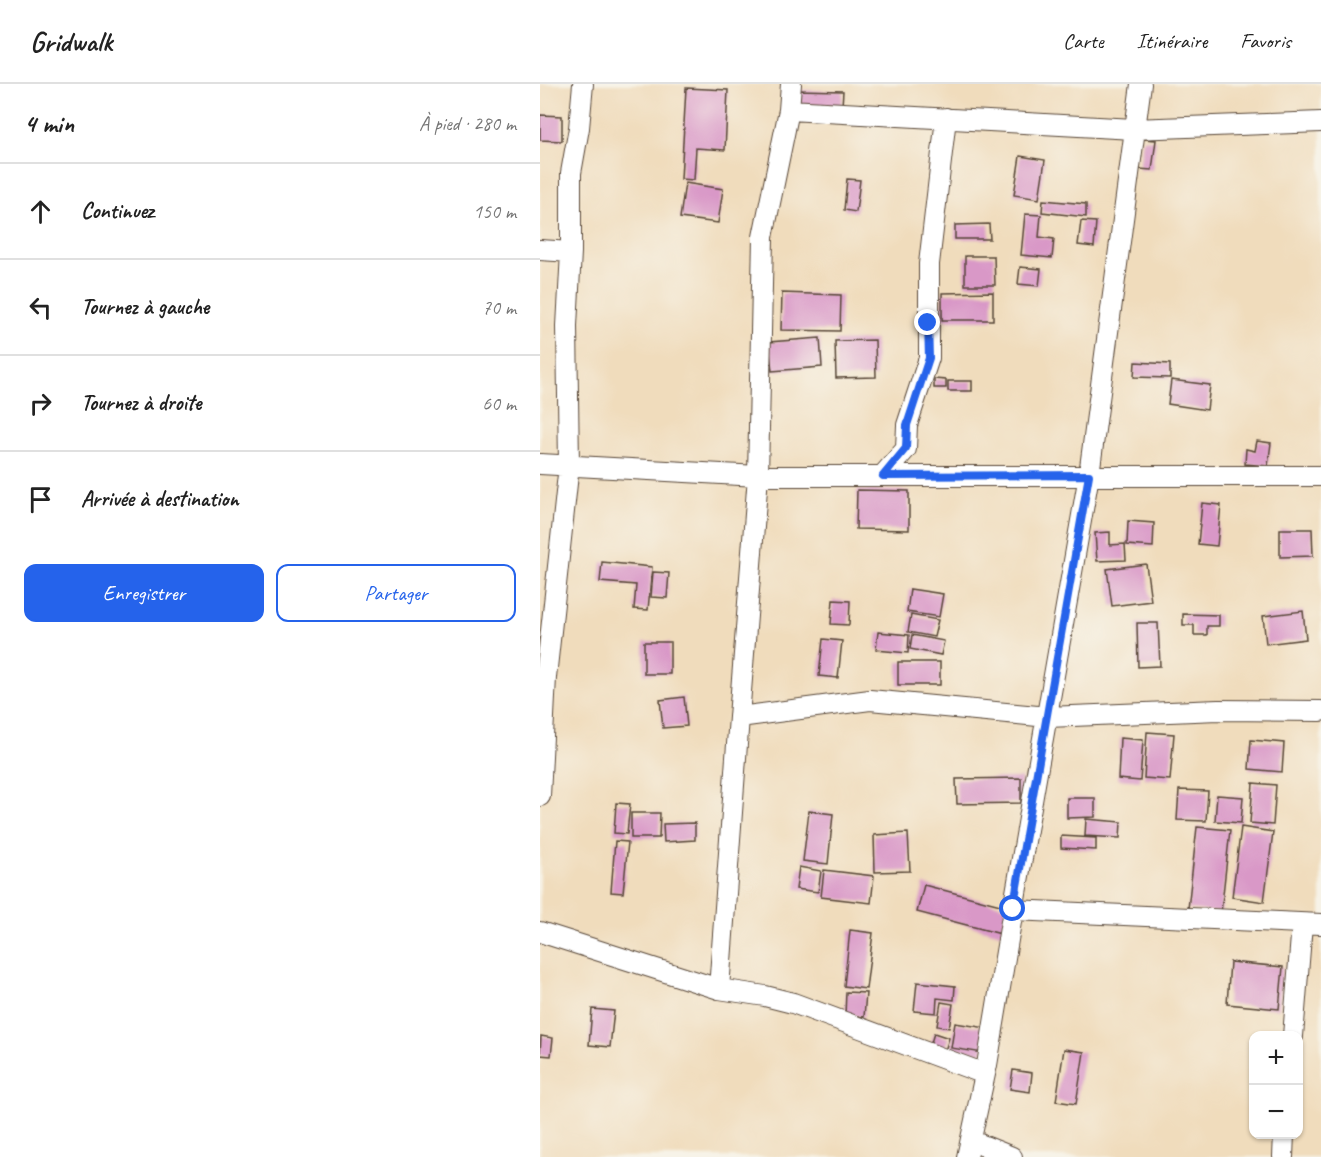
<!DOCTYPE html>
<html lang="fr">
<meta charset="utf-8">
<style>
body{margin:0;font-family:Caveat,sans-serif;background:#f6f6f6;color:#222}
.controls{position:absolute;right:18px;bottom:18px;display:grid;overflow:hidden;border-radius:12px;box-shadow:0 2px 4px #0004}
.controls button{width:54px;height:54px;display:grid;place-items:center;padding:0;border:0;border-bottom:2px solid #e0e0e0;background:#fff;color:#222;font:30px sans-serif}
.stop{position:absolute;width:18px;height:18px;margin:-14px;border:4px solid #2563eb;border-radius:50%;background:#fff}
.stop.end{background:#2563eb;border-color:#fff;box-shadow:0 2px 6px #0008}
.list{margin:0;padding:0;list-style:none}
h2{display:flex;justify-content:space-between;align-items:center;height:78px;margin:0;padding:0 24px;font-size:26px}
h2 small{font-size:20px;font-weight:400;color:#767676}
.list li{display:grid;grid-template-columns:39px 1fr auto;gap:18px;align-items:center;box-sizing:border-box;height:96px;padding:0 24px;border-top:2px solid #e0e0e0}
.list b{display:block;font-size:22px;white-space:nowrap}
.list em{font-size:20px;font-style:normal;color:#767676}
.actions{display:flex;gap:12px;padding:18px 24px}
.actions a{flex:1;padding:14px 0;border:2px solid #2563eb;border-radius:12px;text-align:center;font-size:21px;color:#2563eb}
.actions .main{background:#2563eb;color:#fff}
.icon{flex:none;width:33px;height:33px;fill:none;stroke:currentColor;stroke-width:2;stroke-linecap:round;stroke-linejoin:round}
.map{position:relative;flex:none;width:781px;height:1073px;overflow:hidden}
header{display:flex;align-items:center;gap:36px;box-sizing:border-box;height:84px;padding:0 30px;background:#fff;border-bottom:2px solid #e0e0e0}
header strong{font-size:28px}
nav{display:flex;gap:33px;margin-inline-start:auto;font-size:21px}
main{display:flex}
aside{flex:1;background:#fff}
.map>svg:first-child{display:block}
.building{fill:#d998c7}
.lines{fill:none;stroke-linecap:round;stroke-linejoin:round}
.minor-casing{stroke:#564536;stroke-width:22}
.minor{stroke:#fff;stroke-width:20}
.route{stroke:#2563eb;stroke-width:8}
</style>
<header>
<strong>Gridwalk</strong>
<nav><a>Carte</a><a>Itinéraire</a><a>Favoris</a></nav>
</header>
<main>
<aside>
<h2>4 min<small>À pied · 280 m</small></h2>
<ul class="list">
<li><svg class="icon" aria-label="ahead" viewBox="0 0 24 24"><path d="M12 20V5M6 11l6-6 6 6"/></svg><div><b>Continuez</b></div><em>150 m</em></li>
<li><svg class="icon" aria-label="left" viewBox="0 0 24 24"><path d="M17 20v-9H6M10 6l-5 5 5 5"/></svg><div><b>Tournez à gauche</b></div><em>70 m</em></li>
<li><svg class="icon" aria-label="right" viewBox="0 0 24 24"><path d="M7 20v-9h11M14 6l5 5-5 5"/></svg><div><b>Tournez à droite</b></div><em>60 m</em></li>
<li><svg class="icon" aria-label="arrive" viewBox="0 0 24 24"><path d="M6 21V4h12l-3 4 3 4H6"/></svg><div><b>Arrivée à destination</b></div></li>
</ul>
<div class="actions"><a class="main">Enregistrer</a><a>Partager</a></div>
</aside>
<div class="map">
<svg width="781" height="1073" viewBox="0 0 781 1073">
<rect width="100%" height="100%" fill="#f7f3e8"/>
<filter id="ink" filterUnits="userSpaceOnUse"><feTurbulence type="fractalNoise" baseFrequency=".0167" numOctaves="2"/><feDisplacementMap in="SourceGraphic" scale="12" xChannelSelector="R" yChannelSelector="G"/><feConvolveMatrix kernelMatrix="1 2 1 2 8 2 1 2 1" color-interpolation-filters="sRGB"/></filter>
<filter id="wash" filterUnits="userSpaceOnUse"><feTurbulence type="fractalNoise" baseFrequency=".008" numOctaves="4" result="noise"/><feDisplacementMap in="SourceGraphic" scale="24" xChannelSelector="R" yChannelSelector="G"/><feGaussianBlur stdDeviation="1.35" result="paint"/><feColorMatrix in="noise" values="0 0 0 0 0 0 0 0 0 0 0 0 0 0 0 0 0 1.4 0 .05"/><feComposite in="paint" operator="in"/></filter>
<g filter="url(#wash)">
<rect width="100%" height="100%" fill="#f0dcbc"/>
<g id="blocks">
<path class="building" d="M146,4L188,6L185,66L156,64L154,96L141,95Z
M255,6L303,7L302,22L255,21Z
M0,31L22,32V57L0,56Z
M603,55L616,56L612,86L599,85Z
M480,72L505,76L499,115L474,111Z
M307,95L320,96L316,128L304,126Z
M145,99L183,105L178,139L140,134Z
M503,116L546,120V133L502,128Z
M485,130L501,131L499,153L514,155L512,174L481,171Z
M541,137L556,138L554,163L538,161Z
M449,140L450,155H415V141Z
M425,172H454L455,201H425Z
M480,183L501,185L499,202L478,200Z
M453,208V236H402V209Z
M242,209L301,211L300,247L241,246Z
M280,254L282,283L232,287L229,258Z
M335,256L336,293L296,294L295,257Z
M595,278L630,280V294L594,293Z
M394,295L406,296V304H394Z
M631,296L670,301L667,326L628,320Z
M408,297H432V307H408Z
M717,357L731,359L728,382L705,380L706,365L715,367Z
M317,406L369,407V446L316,445Z
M662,419L681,421L677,462L658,460Z
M588,437L614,439L613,463L587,461Z
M740,445H772L773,472L740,473Z
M570,448V461L585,460L586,476L557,477L555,449Z
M62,478L112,483L108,526L94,525L96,501L60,498Z
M606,480L611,517L572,522L567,485Z
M113,488L129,489L127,514L111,513Z
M370,505L403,510L399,533L367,528Z
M293,516L310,517L309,541L291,540Z
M763,527L766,555L726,560L723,532Z
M643,530L679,531V542H667V551H654V541H643Z
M371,531L398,536L394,553L368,548Z
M597,539H618L620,582L598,583Z
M338,548L369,551L368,569L336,566Z
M372,551L404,557L401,571L370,565Z
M283,555L302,557L298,594L279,592Z
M104,558H130V590H104Z
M358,578H400V601H358Z
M144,613L147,642L123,644L120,616Z
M607,648L634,650L630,696L604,694Z
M580,654L603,656L600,697L578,695Z
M711,656L744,659L742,688L709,685Z
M481,694V719L417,720L416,695Z
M713,699L736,701L733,741L710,739Z
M639,706L668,707L666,737L637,736Z
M677,711L703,713L701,739L675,737Z
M527,714H555V733L527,734Z
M76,719L90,720L87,750L74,749Z
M269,727L293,730L288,780L263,777Z
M91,729H120L119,754H91Z
M546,735L581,738L580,754L545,752Z
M155,739V756L124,758L123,740Z
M657,743L690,746L681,829L648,825Z
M701,743L733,748L724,818L692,813Z
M368,749L370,787L335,788L334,751Z
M521,752L556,754V766L521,764Z
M75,757L88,758L83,809L71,808Z
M259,783L281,787L278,808L256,805Z
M284,786L334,792L331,819L281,813Z
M384,801L468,823L461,850L377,828Z
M310,846L333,849L326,905L304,902Z
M690,878L743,883L739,925L687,920Z
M377,898L415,902L414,916L397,914L396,929L374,927Z
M306,908L326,909L324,933L305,931Z
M401,918L413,920L409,944L397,942Z
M52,925L74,927L70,963L49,961Z
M415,939L447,944L443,969L411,964Z
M394,949L409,954L405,967L390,962Z
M1,952L13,954L11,972L0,971Z
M524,965L544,968L536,1020L516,1017Z
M473,986L492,989L490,1008L470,1005Z"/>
</g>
</g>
<g filter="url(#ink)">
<use href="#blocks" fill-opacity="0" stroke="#564536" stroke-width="1.5"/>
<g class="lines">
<g class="minor-casing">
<path id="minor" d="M251,0L249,26L223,153L218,392L199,633L330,616L508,633L678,626L781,627
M249,26L594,45L781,38
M0,166L31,168
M0,380L218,392H781
M343,391L366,365L367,341L389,274V180L406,34
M0,712L6,593L29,381L27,242L31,168V89L39,44L43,0
M473,826L549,391L601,0
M0,848L179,905L225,912L253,919L445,990
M179,905L199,633
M753,952L762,840
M432,1057L472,1073
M427,1073L447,981L473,826L781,840
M743,1073L744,1050"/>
</g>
<use href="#minor" class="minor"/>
</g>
</g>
<g class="lines" filter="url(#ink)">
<path class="route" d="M388,239L389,274L367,341L366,364L343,392L549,391L473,825"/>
</g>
</svg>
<div class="controls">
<button>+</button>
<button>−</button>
</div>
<div class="stop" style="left:473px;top:825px"></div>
<div class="stop end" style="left:388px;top:239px"></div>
</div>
</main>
